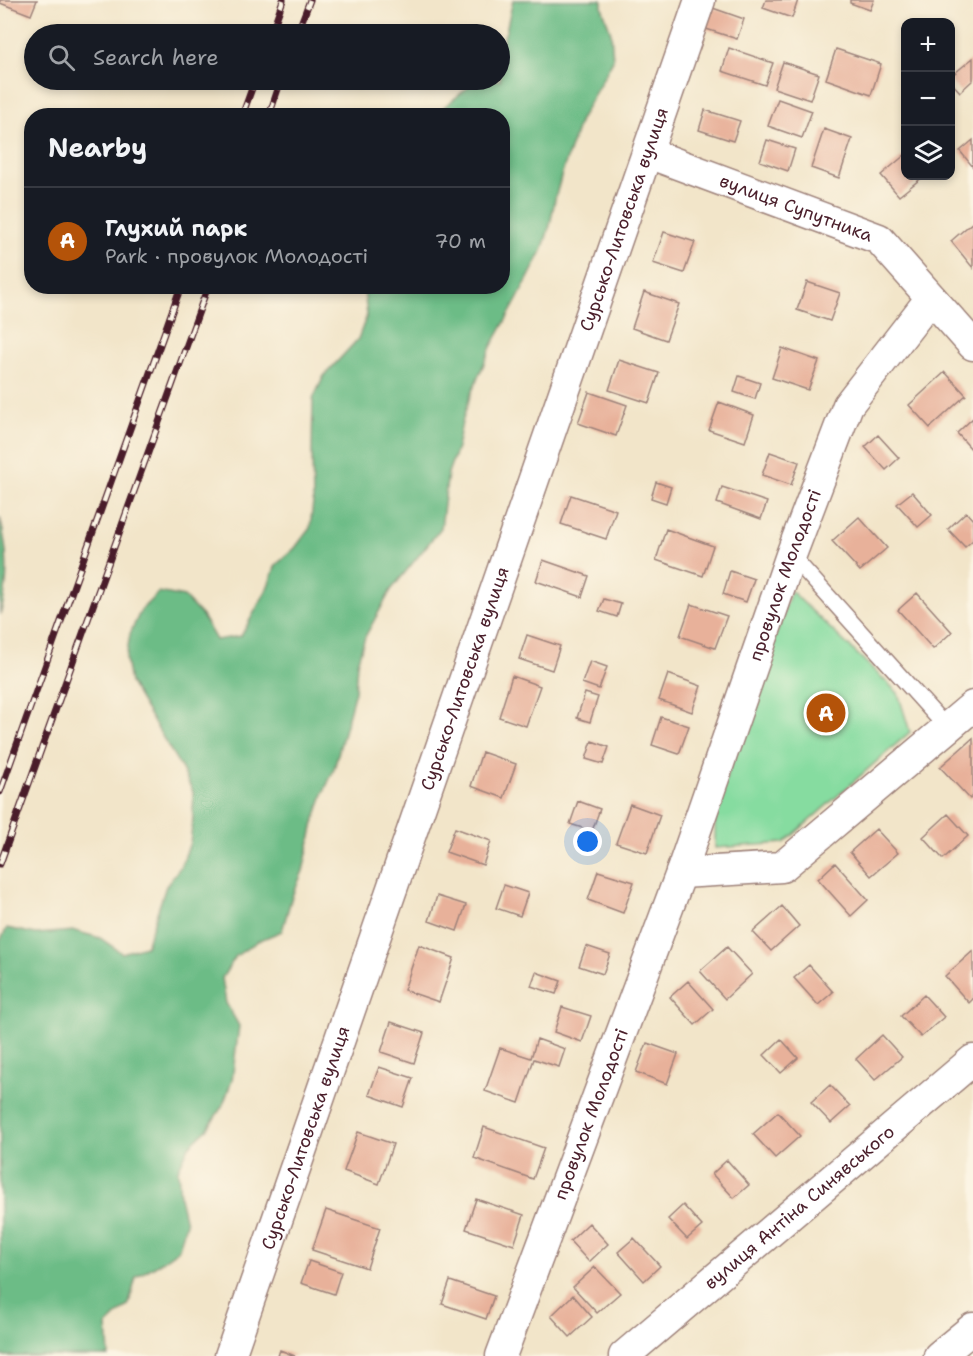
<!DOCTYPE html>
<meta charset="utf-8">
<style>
body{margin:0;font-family:"Shantell Sans",sans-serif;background:#20242c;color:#f1f3f6}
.controls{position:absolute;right:18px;top:18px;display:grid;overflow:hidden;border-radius:12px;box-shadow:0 3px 9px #0003}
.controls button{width:54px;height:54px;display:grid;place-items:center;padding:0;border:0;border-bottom:2px solid #363941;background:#171b24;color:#f1f3f6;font:30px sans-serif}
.you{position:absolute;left:588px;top:842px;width:21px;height:21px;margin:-15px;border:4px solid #fff;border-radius:50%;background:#1a73e8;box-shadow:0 0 0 9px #1a73e833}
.badge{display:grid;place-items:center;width:39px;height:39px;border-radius:50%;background:#b45309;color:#fff;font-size:20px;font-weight:700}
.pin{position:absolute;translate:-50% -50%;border:3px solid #fff;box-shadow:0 2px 6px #0006}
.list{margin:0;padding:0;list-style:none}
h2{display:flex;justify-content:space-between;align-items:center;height:78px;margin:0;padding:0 24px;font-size:26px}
h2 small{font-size:20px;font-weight:400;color:#9ea1a6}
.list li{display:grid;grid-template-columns:39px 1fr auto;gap:18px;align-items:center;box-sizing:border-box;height:108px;padding:0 24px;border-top:2px solid #363941}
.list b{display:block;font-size:22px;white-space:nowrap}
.list p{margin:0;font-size:20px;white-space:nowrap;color:#9ea1a6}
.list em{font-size:20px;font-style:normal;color:#9ea1a6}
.icon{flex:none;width:33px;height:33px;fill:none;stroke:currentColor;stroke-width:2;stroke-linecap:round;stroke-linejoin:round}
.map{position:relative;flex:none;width:973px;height:1356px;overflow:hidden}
.search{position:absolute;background:#171b24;box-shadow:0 3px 9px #0003;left:24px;top:24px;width:486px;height:66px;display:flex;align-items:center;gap:15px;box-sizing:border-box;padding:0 21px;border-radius:33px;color:#9ea1a6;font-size:22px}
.panel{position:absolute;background:#171b24;box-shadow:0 3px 9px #0003;left:24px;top:108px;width:486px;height:186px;border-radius:24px}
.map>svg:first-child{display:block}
.green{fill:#86dca0;stroke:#687e66;stroke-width:1.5}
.forest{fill:#6cbc86;stroke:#5b6e58;stroke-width:1.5}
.building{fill:#e8b19a}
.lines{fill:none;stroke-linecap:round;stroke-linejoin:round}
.service-casing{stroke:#9e827a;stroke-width:18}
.minor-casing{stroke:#9e827a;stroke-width:33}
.service{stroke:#fff;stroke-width:15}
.minor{stroke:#fff;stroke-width:30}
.rail-casing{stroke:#4a1f2b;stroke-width:7}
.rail{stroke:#fcf5e5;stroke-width:4.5;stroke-dasharray:14;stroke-linecap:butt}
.labels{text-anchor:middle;stroke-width:4.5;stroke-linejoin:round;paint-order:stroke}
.street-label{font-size:18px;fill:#4a1f2b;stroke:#fcf5e5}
</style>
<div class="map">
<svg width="973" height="1356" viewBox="0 0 973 1356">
<rect width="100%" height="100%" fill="#fcf5e5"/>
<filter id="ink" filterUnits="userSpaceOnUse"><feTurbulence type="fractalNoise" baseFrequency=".0167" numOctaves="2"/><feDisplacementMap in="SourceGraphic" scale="12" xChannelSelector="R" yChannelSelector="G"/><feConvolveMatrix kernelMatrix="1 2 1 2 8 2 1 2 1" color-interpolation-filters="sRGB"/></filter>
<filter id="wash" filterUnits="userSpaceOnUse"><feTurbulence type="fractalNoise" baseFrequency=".008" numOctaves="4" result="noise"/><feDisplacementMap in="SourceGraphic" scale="24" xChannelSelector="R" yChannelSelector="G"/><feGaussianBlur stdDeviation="1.35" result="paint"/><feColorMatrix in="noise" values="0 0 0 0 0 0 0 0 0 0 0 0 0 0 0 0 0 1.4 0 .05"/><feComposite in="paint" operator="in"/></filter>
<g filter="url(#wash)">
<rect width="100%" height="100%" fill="#f2e5c9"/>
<path class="green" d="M791,591L898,693L910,732L784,843L715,848V810Z"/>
<path class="forest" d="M513,0H602V7L611,33L613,60L580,120L562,173L555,199L550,225L542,251L517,300L491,347L470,396L462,422L457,448L448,473L441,528L391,590L365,637L357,663L355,691L334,769L323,794L315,819L303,871L292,896L282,931L258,941L236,956L222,978L226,1003L239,1026L232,1080L223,1105L208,1128L189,1146L178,1170L180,1197L186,1223L179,1249L158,1264L136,1277L129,1304L107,1325L109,1356H0V941L7,928L36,934L75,931L100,938L122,953L146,946L166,886L181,866L190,843L193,818V792L182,769L130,683L126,659L130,634L141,610L159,592L184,597L202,616L216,640L241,636L266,591L276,565L295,548L310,528L313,502L312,452L313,399L324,376L358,339L367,315L364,290L366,287L502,286V116L439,115L443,108L477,80H500V49L506,31Z
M0,517C8,551 10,581 0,615Z"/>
<g id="blocks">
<path class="building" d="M0,0H37L31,15L0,3Z
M766,0H798L792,18L763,8Z
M850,0H874L870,10L850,3Z
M707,6L744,19L737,39L700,27Z
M729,48L773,63L765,85L722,71Z
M836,49L881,64L871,95L826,79Z
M973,58V80L960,92L950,81V77Z
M783,62L819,74L810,100L774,88Z
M778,99L812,111L802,138L768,126Z
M705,110L740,121L733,141L699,130Z
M824,129L852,139L839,178L811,168Z
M767,140L795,149L788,171L760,161Z
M973,140V167L960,151Z
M906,154V176H924L899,196L881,175Z
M973,222V268L951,241Z
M664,232L695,242L684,273L653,263Z
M807,282L840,293L830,321L797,310Z
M644,292L679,304L666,340L632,328Z
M782,348L819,361L808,390L772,378Z
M619,360L659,373L649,403L609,390Z
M945,372L966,395L930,428L909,405Z
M739,376L760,383L755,399L734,392Z
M589,392L627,405L616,436L578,423Z
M719,402L754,415L745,442L709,430Z
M973,418V451L957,433Z
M878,435L899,458L886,470L865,447Z
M770,452L799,462L791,485L762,475Z
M656,482L671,487L666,503L651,498Z
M722,487L767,502L761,519L717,503Z
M912,492L932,515L918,527L897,504Z
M571,495L616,510L606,539L561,524Z
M966,512L973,520V540L965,547L948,529Z
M859,517L887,548L860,571L832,541Z
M666,529L713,546L703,576L656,560Z
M543,560L589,576L582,597L536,581Z
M730,571L754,579L746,602L723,594Z
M917,593L952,632L933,649L898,610Z
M604,599L621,604L617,617L599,611Z
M691,604L727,616L715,648L680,636Z
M527,635L560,646L552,670L519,659Z
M590,661L607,667L599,689L582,683Z
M668,674L701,686L692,712L659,700Z
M512,676L540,686L526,726L499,717Z
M585,693L598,697L590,722L577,718Z
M661,717L689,726L679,754L652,745Z
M973,738V796L970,799L940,767Z
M592,741L609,747L603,764L586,759Z
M482,752L516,764L504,798L471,786Z
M578,801L600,809L592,831L570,824Z
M630,804L660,815L647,853L616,843Z
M948,814L968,836L943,859L923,837Z
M455,828L491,841L483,865L446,852Z
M876,829L898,853L871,876L850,852Z
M835,863L868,900L851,916L818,879Z
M598,871L634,882L623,913L588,900Z
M504,885L528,893L520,916L496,908Z
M437,896L466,905L457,931L429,921Z
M782,906L799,926L771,951L753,932Z
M419,945L454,958L439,1002L404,990Z
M586,946L610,954L603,974L579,966Z
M727,947L752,974L725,999L700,971Z
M973,951V999L969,1003L945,976Z
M809,965L833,992L818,1005L794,978Z
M536,972L561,981L556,994L531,986Z
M688,981L713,1009L695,1025L670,997Z
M924,995L944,1017L921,1037L901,1016Z
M562,1007L591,1016L582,1042L554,1032Z
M391,1022L424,1033L414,1063L381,1052Z
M882,1035L902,1057L875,1080L856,1059Z
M537,1039L565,1049L559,1067L534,1059L519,1103L485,1091L500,1048L531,1058Z
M781,1039L798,1058L781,1073L764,1055Z
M647,1043L678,1054L667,1084L636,1072Z
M379,1067L413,1078L403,1107L369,1095Z
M830,1085L850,1106L831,1123L811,1102Z
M778,1112L800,1136L775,1158L753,1134Z
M484,1127L544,1148L533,1179L474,1158Z
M358,1132L393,1144L379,1184L344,1171Z
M727,1160L749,1185L734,1198L712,1174Z
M476,1199L524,1215L514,1245L466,1229Z
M683,1205L702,1226L687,1239L668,1219Z
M326,1210L380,1228L367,1268L312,1250Z
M589,1223L608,1244L589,1262L570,1241Z
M634,1238L660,1266L644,1281L618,1252Z
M309,1261L341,1272L334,1294L301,1283Z
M595,1267L620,1293L597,1313L573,1287Z
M450,1281L494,1296L486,1319L442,1304Z
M573,1295L592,1317L570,1337L551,1316Z
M280,1350L295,1356H278Z"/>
</g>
</g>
<g filter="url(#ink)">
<use href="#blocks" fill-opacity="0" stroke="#9e827a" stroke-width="1.5"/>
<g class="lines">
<g class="service-casing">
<path id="service" d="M791,555L947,728"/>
</g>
<g class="minor-casing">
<g id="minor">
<path id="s1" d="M648,153L879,239L973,345"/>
<path d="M681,873L782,867L973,706"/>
<path id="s2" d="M230,1356L700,0"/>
<path id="s3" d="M501,1356L681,873L791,555L848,405L931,298"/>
<path id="s4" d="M624,1356L973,1060"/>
<path d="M939,1356L973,1328"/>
</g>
</g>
<use href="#service" class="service"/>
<use href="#minor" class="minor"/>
<g class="rail-casing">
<path id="rail" d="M271,34L283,0
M297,34L310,0
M242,116L255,80
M269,116L281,80
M0,792L181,286
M0,864L208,286"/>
</g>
<use href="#rail" class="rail"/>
</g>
</g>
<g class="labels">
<g class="street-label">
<text dy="6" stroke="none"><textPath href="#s1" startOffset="158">вулиця Супутника</textPath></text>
<text dy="6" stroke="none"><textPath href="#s2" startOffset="1203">Сурсько-Литовська вулиця</textPath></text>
<text dy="6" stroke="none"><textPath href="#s3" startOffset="831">провулок Молодості</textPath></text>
<text dy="6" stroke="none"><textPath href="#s2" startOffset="717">Сурсько-Литовська вулиця</textPath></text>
<text dy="6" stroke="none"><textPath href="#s3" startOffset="258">провулок Молодості</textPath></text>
<text dy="6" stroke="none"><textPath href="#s2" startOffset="231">Сурсько-Литовська вулиця</textPath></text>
<text dy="6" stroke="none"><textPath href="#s4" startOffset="230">вулиця Антіна Синявського</textPath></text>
</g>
</g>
</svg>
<div class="controls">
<button>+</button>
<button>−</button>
<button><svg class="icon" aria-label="layers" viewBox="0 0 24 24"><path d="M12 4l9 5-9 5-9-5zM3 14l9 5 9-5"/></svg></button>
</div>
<div class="you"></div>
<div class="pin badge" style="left:826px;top:713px">A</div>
<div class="search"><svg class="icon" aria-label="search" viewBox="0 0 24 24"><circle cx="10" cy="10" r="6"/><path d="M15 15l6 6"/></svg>Search here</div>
<section class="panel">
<h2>Nearby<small></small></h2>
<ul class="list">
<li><span class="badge">A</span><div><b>Глухий парк</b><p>Park · провулок Молодості</p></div><em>70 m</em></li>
</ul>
</section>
</div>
